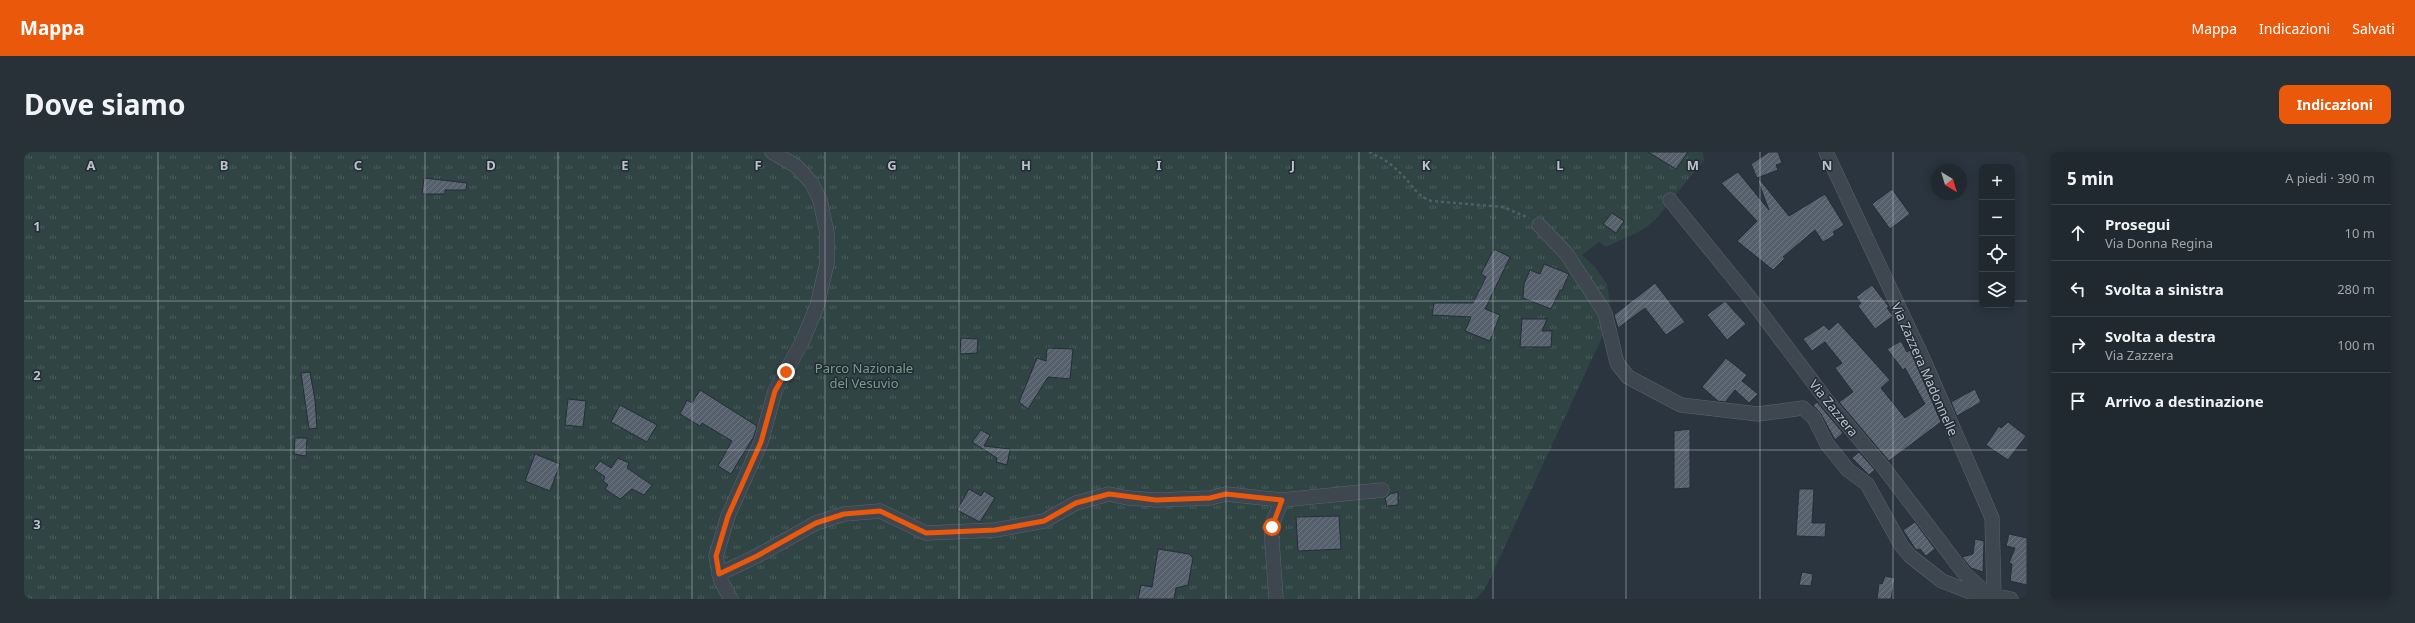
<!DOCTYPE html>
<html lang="it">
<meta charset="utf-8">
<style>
body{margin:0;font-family:"Noto Sans",sans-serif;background:#283038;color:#f1f3f6}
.controls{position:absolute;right:12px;top:12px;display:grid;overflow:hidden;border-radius:8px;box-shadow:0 2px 10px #0003}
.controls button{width:36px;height:36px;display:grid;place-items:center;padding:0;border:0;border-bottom:1px solid #3d444c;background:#202830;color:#f1f3f6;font:20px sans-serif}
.compass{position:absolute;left:1907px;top:12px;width:36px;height:36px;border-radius:50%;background:#202830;box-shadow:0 2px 10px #0003;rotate:142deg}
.stop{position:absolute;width:12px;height:12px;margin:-9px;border:3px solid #ea580c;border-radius:50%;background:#fff}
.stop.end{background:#ea580c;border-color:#fff;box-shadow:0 1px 4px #0008}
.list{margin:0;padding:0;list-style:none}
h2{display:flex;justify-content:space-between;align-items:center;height:52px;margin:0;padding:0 16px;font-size:17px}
h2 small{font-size:13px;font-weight:400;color:#a2a6ab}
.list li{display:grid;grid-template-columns:26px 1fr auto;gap:12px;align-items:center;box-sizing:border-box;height:56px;padding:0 16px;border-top:1px solid #3d444c}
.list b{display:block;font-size:15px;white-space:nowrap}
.list p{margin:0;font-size:13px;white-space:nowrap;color:#a2a6ab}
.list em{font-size:13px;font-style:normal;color:#a2a6ab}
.icon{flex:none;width:22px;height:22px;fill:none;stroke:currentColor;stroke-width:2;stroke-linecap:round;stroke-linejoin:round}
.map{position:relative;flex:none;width:2003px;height:447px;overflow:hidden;border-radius:8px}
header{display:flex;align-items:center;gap:24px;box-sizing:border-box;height:56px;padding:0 20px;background:#ea580c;color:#fff}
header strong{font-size:19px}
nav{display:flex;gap:22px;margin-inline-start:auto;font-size:14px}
.intro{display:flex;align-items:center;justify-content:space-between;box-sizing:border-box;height:96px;padding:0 24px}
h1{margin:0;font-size:28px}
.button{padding:10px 18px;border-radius:8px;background:#ea580c;color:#fff;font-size:14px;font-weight:700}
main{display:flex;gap:24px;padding:0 24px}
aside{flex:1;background:#202830;border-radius:8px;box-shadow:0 2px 10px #0003}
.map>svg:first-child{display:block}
.grass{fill:url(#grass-tufts)}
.building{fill:url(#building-hatch);stroke:#252d38}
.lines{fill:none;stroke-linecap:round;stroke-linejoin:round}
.street-casing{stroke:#5c646e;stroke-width:15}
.path{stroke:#4e6062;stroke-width:2.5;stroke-dasharray:3 3;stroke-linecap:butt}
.street{stroke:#3e4650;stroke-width:14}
.route{stroke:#ea580c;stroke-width:5}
.grid{fill:none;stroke:#bbc2ca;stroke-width:1;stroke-opacity:0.55}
.labels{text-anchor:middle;stroke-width:3;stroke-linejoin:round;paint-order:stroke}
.park-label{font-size:13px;fill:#7c9d83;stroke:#232b36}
.street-label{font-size:13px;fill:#bbc2ca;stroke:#232b36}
.grid-label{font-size:13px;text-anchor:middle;font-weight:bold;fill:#bbc2ca;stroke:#232b36;stroke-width:3;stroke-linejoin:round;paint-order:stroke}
</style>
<header>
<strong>Mappa</strong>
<nav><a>Mappa</a><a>Indicazioni</a><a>Salvati</a></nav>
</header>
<div class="intro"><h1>Dove siamo</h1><a class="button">Indicazioni</a></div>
<main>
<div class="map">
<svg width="2003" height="447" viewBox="0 0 2003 447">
<defs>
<pattern id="grass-tufts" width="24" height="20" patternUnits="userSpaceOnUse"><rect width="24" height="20" fill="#2f4443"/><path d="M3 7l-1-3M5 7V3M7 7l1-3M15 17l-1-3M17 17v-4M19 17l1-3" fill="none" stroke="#4b5d5d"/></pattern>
<pattern id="building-hatch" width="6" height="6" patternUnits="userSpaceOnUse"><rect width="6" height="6" fill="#56606d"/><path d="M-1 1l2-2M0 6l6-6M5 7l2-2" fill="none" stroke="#6c7580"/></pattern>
</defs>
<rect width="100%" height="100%" fill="#2a3540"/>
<path class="grass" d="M0,0H1679L1680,8L1631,68L1618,78L1582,95L1575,90L1558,103L1571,115L1583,132L1588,164L1461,437L1452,447H0Z"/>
<path class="building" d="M1624,0H1664L1652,17Z
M1745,0H1754L1758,11L1752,13L1754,18L1733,26L1727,12Z
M1714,20L1745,58L1734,29L1736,28L1765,64L1801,42L1820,73L1809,80L1811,83L1799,90L1791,78L1759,105L1761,106L1749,118L1713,89L1733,69L1697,31Z
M400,26L443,31L442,38H421V42H398Z
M1868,37L1886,62L1866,77L1848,52Z
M1588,61L1600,69L1592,81L1579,72Z
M1470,97L1486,105L1461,157L1476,163L1466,189L1441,179L1447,165L1408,163L1410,151H1449L1462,125L1457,122Z
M1520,112L1545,122L1538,138H1536L1527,157L1499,146L1500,132L1506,118L1516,122Z
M1631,131L1661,170L1642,183L1621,156L1594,176L1590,163Z
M1848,133L1865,155L1863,156L1869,164L1851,177L1834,154L1837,151L1832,145Z
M1701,149L1722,172L1703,188L1683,163Z
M1498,167H1523L1518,179H1528L1527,195H1496Z
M1814,170L1866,228L1857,236L1881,266L1901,252L1881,216L1879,218L1863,197L1877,189L1883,200L1886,198L1917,270L1865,309L1815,250L1829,240L1811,216L1818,211L1801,190L1788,199L1779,187L1800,173L1805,178Z
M937,186L954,187L953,201L936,202Z
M1023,196L1049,197L1046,227L1024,225L1004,257L995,250L1013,206L1022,209Z
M1702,206L1723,223L1718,229L1734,242L1725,251L1711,238L1701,250L1694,249L1678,235Z
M286,220L291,248L293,276L285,277L277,221Z
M1951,237L1957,250L1933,264L1927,250Z
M676,238L733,274L730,284L707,322L694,314L708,289L678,271L676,274L656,262L663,248L668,251Z
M544,247L562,249L559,275L541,273Z
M1793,250L1819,281L1811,288L1797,262L1789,253Z
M596,253L633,273L623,290L587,270Z
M1984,270L2002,284L1984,308L1962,293L1975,274L1977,276Z
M1666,277V336L1650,337V279Z
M957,278L966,283L960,294L986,297L983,313L972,310L973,306L948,290Z
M271,286H283L282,304L270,302Z
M1835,300L1851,318L1845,323L1828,306Z
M511,302L536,312L526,339L501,329Z
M594,306L605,311L603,316L628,333L620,343L608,337L596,347L581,337L584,333L579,329L581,325L570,317L576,309L587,316Z
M945,337L957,344L960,339L971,346L956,370L933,358Z
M1775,337H1790L1788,371H1802L1801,385L1772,384Z
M1374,340V353L1363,354L1361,346L1366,342Z
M1315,364L1317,397L1274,399L1272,365Z
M1891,370L1911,397L1902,404L1896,397L1892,398L1879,378Z
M1985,382L2003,386V433L1986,429L1988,412L1985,411L1991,396L1982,394Z
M1951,387L1960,389L1959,420L1947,416L1938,405L1949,402Z
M1134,397L1165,402L1169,406L1164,433L1152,436L1150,447H1114L1117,433L1128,435Z
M1778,420L1789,422L1787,434L1775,433Z
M1861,424L1871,426L1867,447H1853L1855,431L1858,432Z"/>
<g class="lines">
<g class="street-casing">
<path id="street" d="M1802,0L1901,211L1968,366L1970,442
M1646,48L1725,145L1804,250L1860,316L1940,421L1963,442L1987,447
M1515,73L1542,101L1581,161L1593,211L1604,225L1657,253L1734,262L1779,256L1790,266L1803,292L1824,318L1843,332L1877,393L1886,404L1918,429L1957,444L1963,442
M695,422L733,404L792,371L820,362L856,359L902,381L971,378L1020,369L1052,351L1085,342L1104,346L1132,348L1186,346L1202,342L1258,348L1358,338
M707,447L697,429L692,404L704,364L737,290L751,239L778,190L793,154L803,111V81L796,48L787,30L772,14L748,0
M1252,447L1247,375L1258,348"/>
</g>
<path class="path" d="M1345,0C1359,6 1369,13 1379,24C1389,34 1393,44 1407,49L1479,55L1505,66"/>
<use href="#street" class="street"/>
</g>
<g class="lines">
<path class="route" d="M762,220L751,239L737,290L704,364L692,404L695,422L733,404L792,371L820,362L856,359L902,381L971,378L1020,369L1052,351L1085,342L1132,348L1186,346L1202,342L1258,348L1248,375"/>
</g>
<path class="grid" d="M134,0V447M267,0V447M401,0V447M534,0V447M668,0V447M801,0V447M935,0V447M1068,0V447M1202,0V447M1335,0V447M1469,0V447M1602,0V447M1736,0V447M1869,0V447M0,149H1958M1988,149H2003M0,298H2003"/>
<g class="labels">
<g class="park-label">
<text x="840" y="221">Parco Nazionale<tspan x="840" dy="15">del Vesuvio</tspan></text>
</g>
<g class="street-label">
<text transform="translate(1901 217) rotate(66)" y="5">Via Zazzera Madonnelle</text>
<text transform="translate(1810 256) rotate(51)" y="5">Via Zazzera</text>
</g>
</g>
<g class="grid-label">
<text x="67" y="18">A</text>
<text x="200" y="18">B</text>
<text x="334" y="18">C</text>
<text x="467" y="18">D</text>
<text x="601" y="18">E</text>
<text x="734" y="18">F</text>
<text x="868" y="18">G</text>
<text x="1002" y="18">H</text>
<text x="1135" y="18">I</text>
<text x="1269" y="18">J</text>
<text x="1402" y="18">K</text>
<text x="1536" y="18">L</text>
<text x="1669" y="18">M</text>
<text x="1803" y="18">N</text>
<text x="13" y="79">1</text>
<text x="13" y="228">2</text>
<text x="13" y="377">3</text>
</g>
</svg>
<div class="controls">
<button>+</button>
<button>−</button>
<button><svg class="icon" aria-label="locate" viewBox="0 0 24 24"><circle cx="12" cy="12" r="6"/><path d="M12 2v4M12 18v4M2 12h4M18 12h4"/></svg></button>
<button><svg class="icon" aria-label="layers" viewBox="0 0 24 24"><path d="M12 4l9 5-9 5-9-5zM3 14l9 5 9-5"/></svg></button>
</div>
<svg class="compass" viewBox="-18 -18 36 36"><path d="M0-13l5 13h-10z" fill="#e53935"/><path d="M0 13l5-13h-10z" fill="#a2a6ab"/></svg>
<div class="stop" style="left:1248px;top:375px"></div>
<div class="stop end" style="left:762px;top:220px"></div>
</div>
<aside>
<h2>5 min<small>A piedi · 390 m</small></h2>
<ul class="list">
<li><svg class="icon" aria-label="ahead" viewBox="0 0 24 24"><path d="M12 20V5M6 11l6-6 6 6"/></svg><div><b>Prosegui</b><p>Via Donna Regina</p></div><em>10 m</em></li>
<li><svg class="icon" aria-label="left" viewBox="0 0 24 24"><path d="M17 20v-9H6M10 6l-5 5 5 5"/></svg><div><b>Svolta a sinistra</b></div><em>280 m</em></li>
<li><svg class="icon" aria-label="right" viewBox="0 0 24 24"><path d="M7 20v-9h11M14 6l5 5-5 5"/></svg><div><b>Svolta a destra</b><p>Via Zazzera</p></div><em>100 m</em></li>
<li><svg class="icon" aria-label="arrive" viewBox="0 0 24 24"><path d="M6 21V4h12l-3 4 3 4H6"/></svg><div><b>Arrivo a destinazione</b></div></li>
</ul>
</aside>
</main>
